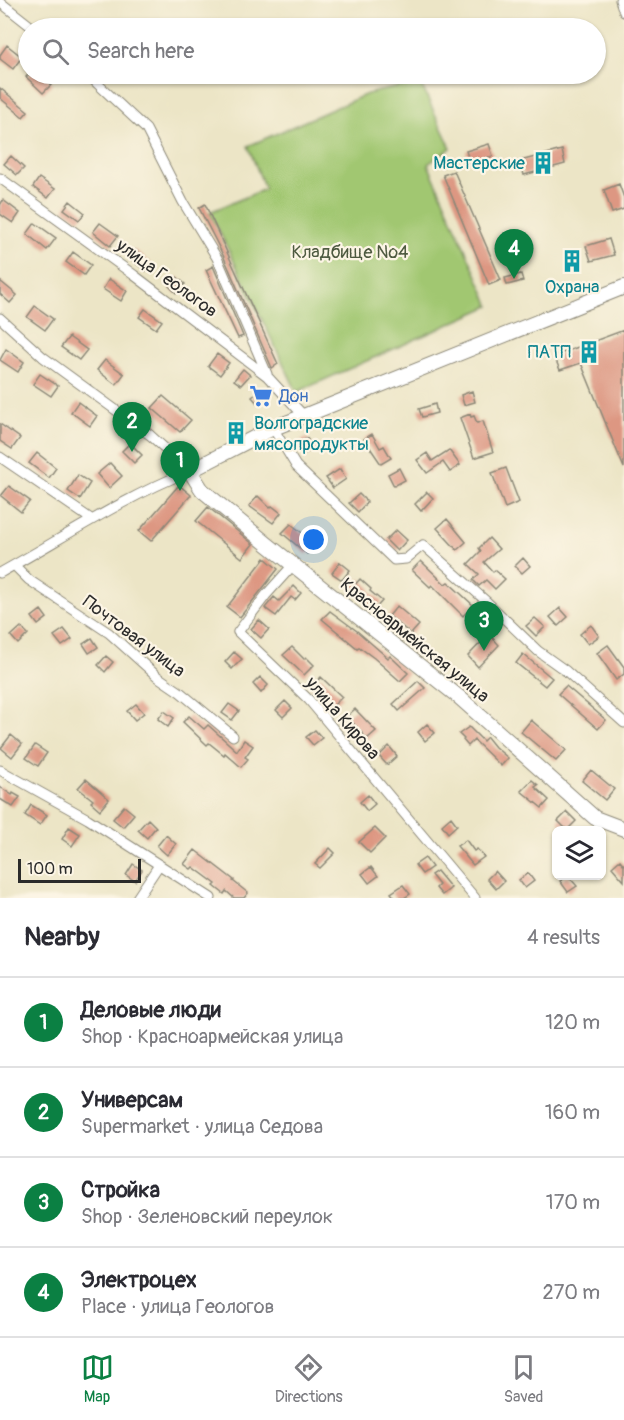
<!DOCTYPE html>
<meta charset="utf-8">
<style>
body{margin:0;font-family:Pangolin,sans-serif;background:#f7f7f7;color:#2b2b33}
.controls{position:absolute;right:18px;bottom:18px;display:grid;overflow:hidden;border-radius:9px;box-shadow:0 2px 4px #0004}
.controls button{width:54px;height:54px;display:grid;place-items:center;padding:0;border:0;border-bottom:2px solid #e1e1e2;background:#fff;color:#2b2b33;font:30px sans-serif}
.scale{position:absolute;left:18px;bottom:15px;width:123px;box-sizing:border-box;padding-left:6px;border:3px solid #2b2b2b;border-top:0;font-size:16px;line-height:21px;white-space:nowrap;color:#2b2b2b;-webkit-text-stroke:4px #fcf5e5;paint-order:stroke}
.you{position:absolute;left:314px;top:540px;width:21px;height:21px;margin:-15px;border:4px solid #fff;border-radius:50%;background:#1a73e8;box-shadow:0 0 0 9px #1a73e833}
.badge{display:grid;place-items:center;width:39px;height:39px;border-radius:50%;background:#0b8043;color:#fff;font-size:20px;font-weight:700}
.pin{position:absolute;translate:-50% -50px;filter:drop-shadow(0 2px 3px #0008)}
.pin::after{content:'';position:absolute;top:32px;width:21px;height:18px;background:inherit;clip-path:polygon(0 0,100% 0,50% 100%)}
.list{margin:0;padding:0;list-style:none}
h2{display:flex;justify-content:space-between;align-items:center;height:78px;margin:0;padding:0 24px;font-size:26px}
h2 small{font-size:20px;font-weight:400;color:#7c7c81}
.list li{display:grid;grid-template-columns:39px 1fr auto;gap:18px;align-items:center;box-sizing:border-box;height:90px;padding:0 24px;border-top:2px solid #e1e1e2}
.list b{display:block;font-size:22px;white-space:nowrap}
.list p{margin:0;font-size:20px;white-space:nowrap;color:#7c7c81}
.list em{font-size:20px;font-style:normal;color:#7c7c81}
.icon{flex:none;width:33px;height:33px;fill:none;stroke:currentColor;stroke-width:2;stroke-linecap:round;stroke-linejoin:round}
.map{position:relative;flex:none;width:624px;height:898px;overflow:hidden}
.search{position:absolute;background:#fff;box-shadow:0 2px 4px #0004;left:18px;right:18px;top:18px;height:66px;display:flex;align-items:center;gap:15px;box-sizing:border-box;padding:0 21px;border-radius:33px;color:#7c7c81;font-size:22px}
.sheet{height:438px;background:#fff}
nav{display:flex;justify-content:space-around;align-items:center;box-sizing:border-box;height:84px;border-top:2px solid #e1e1e2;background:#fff;font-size:16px;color:#7c7c81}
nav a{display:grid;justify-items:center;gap:3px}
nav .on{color:#0b8043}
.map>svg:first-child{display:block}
.green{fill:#a1c771;stroke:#66794e;stroke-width:1.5}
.building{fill:#dd9782}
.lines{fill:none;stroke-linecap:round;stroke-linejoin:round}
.street-casing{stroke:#8c8878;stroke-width:11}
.secondary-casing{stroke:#8c8878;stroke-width:16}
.street{stroke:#fff;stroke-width:9}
.secondary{stroke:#fff;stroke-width:14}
.labels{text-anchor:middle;stroke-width:4.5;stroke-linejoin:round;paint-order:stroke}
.culture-label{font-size:18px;fill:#0d838f;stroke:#fcf5e5;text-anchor:end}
.park-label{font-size:18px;fill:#4e5a40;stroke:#fcf5e5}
.street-label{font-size:18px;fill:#2b2b2b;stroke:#fcf5e5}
.shop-label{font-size:18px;fill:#366cbe;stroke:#fcf5e5;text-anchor:start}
</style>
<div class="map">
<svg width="624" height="898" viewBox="0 0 624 898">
<rect width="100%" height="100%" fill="#fcf5e5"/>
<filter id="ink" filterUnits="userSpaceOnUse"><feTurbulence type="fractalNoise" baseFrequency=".0167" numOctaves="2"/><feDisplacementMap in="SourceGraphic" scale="12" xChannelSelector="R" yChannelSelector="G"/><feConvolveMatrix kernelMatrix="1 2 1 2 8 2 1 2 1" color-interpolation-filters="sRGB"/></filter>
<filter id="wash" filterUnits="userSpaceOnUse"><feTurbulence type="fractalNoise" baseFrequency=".008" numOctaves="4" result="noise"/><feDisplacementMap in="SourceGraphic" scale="24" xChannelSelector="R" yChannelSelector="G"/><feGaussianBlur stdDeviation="1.35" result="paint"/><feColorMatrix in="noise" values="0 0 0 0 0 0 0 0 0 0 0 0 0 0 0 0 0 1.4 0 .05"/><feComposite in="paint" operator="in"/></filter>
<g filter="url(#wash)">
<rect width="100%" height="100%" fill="#ece5c6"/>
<path class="green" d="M420,82L451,148L428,164L490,306L297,392L210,212L265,189L248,146L367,94Z"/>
<g id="blocks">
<path class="building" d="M7,45L22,57L13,69L0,59V55Z
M29,74H42L53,83L43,93L26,77Z
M0,88L28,111L23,117L0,98Z
M489,144L493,156L470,163L466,151Z
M562,150L565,164L524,175L520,161Z
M11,156L24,168L17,175L4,164Z
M454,171L501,280L489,285L443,175Z
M39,178L55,189L48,198L33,187Z
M619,184L624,198V209L612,213L604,190Z
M3,200L20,213L13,223L0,214V205Z
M70,201L85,213L79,220L64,209Z
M205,204L278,364L272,368L223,255L199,208Z
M35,223L56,238L47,250L27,234Z
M100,223L118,236L110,246L93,232Z
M609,239L614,255L591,261L586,246Z
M135,250L152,264L146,271L129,258Z
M73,252L91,265L84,275L66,262Z
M213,266L243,336L238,338L206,270Z
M521,274L523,281L507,285L505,278Z
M177,277L185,284L176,293L169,286Z
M109,279L127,291L121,301L103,289Z
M0,281L17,295L10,303L0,294Z
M35,306L53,319L45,330L27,317Z
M145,309L162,321L156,329L139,317Z
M624,330V468L581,363L560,370L554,356Z
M69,337L87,350L79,360L61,347Z
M6,349L24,362L18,372L0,360Z
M217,354L229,363L220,375L208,366Z
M105,360L124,374L116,385L97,370Z
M243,369L250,375L241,385L234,380Z
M40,374L58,386L51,396L33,384Z
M263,388L269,396L258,404L252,397Z
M472,391L475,402L464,405L461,395Z
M163,396L191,420L180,432L152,408Z
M78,402L97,416L90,426L71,412Z
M435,404L437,413L422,417L419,409Z
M470,414L471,417L474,416L477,423L483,421L493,452L474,458L460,418Z
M0,424L20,438L12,449L0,441Z
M372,434L380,448L384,446L391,458L381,464L364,439Z
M307,438L313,449L304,454L298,443Z
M130,443L142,455L134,463L122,451Z
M449,450L460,465L450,472L443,462L427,473L417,460L427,453L432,461Z
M37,453L56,468L49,478L29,463Z
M110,463L122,476L109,488L97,474Z
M399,468L405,480L394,486L388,474Z
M506,468L519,502L505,508L492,473Z
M340,469L346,479L333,488L326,478Z
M78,475L90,483L80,499L68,491Z
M179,485L191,495L151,541L139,531Z
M9,486L30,501L21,512L1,496Z
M427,492L433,498L421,511L415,504Z
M359,494L367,502L358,512L349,503Z
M258,496L270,508L272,506L281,513L273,523L249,506Z
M208,507L253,544L242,558L196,521Z
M447,519L466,542L457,550L437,528Z
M291,524L316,544L307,554L282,533Z
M396,530L407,540L397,551L386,540Z
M489,538L499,549L484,562L493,572L495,570L505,579L495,589L486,580L479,586L473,580L479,574L468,564L481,551L479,548Z
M265,558L278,569L240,617L227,607Z
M523,558L530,566L522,573L515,566Z
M421,561L445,584L448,582L473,605L463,616L432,585L430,587L412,570Z
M340,562L350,570L342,580L332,573Z
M360,579L371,589L370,591L382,601L375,609L352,588Z
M294,586L301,593L295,600L291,597L276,616L265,608L274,597L279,601Z
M397,606L419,625L411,634L389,616Z
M560,608L568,617L558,626L550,617Z
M41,610L47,618L38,625L32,617Z
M330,611L357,631L388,658L390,656L408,673L400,681L374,658L359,647L357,648L322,619Z
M535,618L545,627L536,636L526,626Z
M259,620L269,629L261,638L251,629Z
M591,625L599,636L588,644L580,634Z
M21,627L28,634L18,644L11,636Z
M64,629L72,639L62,646L54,636Z
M489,634L499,645L478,667L468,656Z
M92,638L98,647L89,653L83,644Z
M608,645L624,667V674L616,680L597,653Z
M292,647L304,659L306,657L314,665L304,675L283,655Z
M234,652L242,659L232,669L225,662Z
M523,654L552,678L545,686L516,663Z
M106,656L113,662L105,672L98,665Z
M260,677L268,685L261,693L253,684Z
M321,677L342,697L332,707L311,687Z
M418,681L425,688L399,711L393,704Z
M566,686L606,720L598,729L558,694Z
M285,701L292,708L283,717L276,710Z
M136,704L144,713L135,720L127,711Z
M229,704L239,711L232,720L222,713Z
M355,709L376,731L367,739L347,716Z
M164,711L174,718L168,727L158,719Z
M189,716L204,729L208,725L237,751L244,740L253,746L245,757L248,759L241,767L225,753L224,755L209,743L207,745L183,722Z
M531,720L566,750L556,761L521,732Z
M427,724L435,733L425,741L418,732Z
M469,727L483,741L487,737L495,747L508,758L501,766L474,740L468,746L463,740L464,739L459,734Z
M315,730L322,738L313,745L306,737Z
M11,735L22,744L12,757L1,748Z
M35,745L47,753L38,766L26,758Z
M389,746L397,756L387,765L379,756Z
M591,770L614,789L605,800L582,781Z
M86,779L109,799L100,810L91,802L93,800L78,788Z
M532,780L538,785L535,787L549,800L542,808L521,791Z
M0,787L12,795L13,793L20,797L13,807L0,799Z
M368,795L375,804L367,811L360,802Z
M31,805L47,815L40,825L25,815Z
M124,806L134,814L123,827L113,819Z
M567,812L576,821L567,830L558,821Z
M451,817L457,825L448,833L442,825Z
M148,819L156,827L147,838L138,830Z
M69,827L80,834L72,846L62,839Z
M375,828L385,838L370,853L359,842Z
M166,835L176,844L167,855L157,846Z
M466,840L474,851L477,849L484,857L473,865L457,846Z
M330,848L335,853L320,868L315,864Z
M195,850L234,880L233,881L248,893L244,898H234L226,891L224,894L214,886L216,884L193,867L191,869L184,864Z
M425,858L432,867L422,874L415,865Z
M620,860L624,865V881L612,867Z
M133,864L142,870L135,881L126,875Z
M371,867L378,876L369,883L362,874Z
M437,871L451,888L442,895L436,888L439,885L431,875Z
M495,871L504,881L496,889L487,879Z
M528,873L534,881L525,888L519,880Z
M568,876L577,886L568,892L560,881Z
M403,885L410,894L404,898H395L391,893Z"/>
</g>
</g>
<g filter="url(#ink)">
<use href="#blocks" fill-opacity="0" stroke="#8c8878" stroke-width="1.5"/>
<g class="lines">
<g class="street-casing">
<path id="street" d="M620,0L624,12
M0,2L33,28
M87,74L146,129L183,202L217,258L267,374
M0,178L134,275L267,376L304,416
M0,318L43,357L150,435L190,471C123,498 63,538 0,573
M273,428L296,466L394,560L406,559L423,545L486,601L538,651L566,671L624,723
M0,457L91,519
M14,565L29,580L109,633L158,677L180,692L233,736
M293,565L266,595L238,632L309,700L475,898
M0,770L88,819L211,898
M137,898L159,865"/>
</g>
<g class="secondary-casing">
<path id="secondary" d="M624,287L269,430L190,471L202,490L267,544L460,698L595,818L624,829"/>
</g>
<use href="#street" class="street"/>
<use href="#secondary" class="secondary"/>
</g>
</g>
<defs>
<g id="building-bare" transform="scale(1.8)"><path d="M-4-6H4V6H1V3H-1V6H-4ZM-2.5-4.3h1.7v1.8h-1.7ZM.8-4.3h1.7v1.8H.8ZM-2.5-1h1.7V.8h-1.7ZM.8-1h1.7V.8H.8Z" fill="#0f9aa8" stroke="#fcf5e5" stroke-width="2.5" paint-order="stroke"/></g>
<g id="supermarket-bare" transform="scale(1.8)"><path d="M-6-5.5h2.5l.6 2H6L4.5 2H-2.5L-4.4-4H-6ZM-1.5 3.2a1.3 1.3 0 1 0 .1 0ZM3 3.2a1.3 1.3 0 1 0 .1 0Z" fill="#3f7fe0" stroke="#fcf5e5" stroke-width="2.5" paint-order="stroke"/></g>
</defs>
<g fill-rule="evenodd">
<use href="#building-bare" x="543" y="163"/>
<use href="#building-bare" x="572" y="261"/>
<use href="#building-bare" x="589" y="352"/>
<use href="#supermarket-bare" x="261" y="396"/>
<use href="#building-bare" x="236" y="433"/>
</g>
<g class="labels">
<g class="culture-label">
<text x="525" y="169">Мастерские</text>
<text x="572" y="293" text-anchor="middle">Охрана</text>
<text x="571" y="358">ПАТП</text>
<text x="254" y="429" text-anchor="start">Волгоградские<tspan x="254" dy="21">мясопродукты</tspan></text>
</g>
<g class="park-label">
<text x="350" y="258">Кладбище №4</text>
</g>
<g class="street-label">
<text transform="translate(167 278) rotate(36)" y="6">улица Геологов</text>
<text transform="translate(134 636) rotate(37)" y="6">Почтовая улица</text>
<text transform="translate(415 640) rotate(39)" y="6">Красноармейская улица</text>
<text transform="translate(343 718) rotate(49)" y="6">улица Кирова</text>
</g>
<g class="shop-label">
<text x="279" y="402">Дон</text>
</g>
</g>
</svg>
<div class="controls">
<button><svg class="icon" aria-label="layers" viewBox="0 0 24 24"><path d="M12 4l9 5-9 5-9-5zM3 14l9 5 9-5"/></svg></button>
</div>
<div class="scale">100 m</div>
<div class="you"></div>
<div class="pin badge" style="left:180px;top:491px">1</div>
<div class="pin badge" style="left:132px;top:452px">2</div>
<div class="pin badge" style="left:484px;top:651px">3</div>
<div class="pin badge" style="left:514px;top:279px">4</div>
<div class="search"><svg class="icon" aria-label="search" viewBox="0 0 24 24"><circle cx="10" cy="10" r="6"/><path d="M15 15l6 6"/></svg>Search here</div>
</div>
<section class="sheet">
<h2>Nearby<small>4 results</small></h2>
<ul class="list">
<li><span class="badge">1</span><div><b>Деловые люди</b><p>Shop · Красноармейская улица</p></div><em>120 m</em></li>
<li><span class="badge">2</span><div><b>Универсам</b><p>Supermarket · улица Седова</p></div><em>160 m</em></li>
<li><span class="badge">3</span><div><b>Стройка</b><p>Shop · Зеленовский переулок</p></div><em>170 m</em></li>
<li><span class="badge">4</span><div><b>Электроцех</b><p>Place · улица Геологов</p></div><em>270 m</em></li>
</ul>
</section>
<nav>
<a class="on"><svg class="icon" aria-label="map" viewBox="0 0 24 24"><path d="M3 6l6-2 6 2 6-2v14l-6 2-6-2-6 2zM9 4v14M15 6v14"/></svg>Map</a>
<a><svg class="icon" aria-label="directions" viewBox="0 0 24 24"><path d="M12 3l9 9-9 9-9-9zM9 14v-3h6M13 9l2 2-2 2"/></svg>Directions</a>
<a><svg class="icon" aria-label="saved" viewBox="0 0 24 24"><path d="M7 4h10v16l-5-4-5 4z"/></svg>Saved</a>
</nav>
